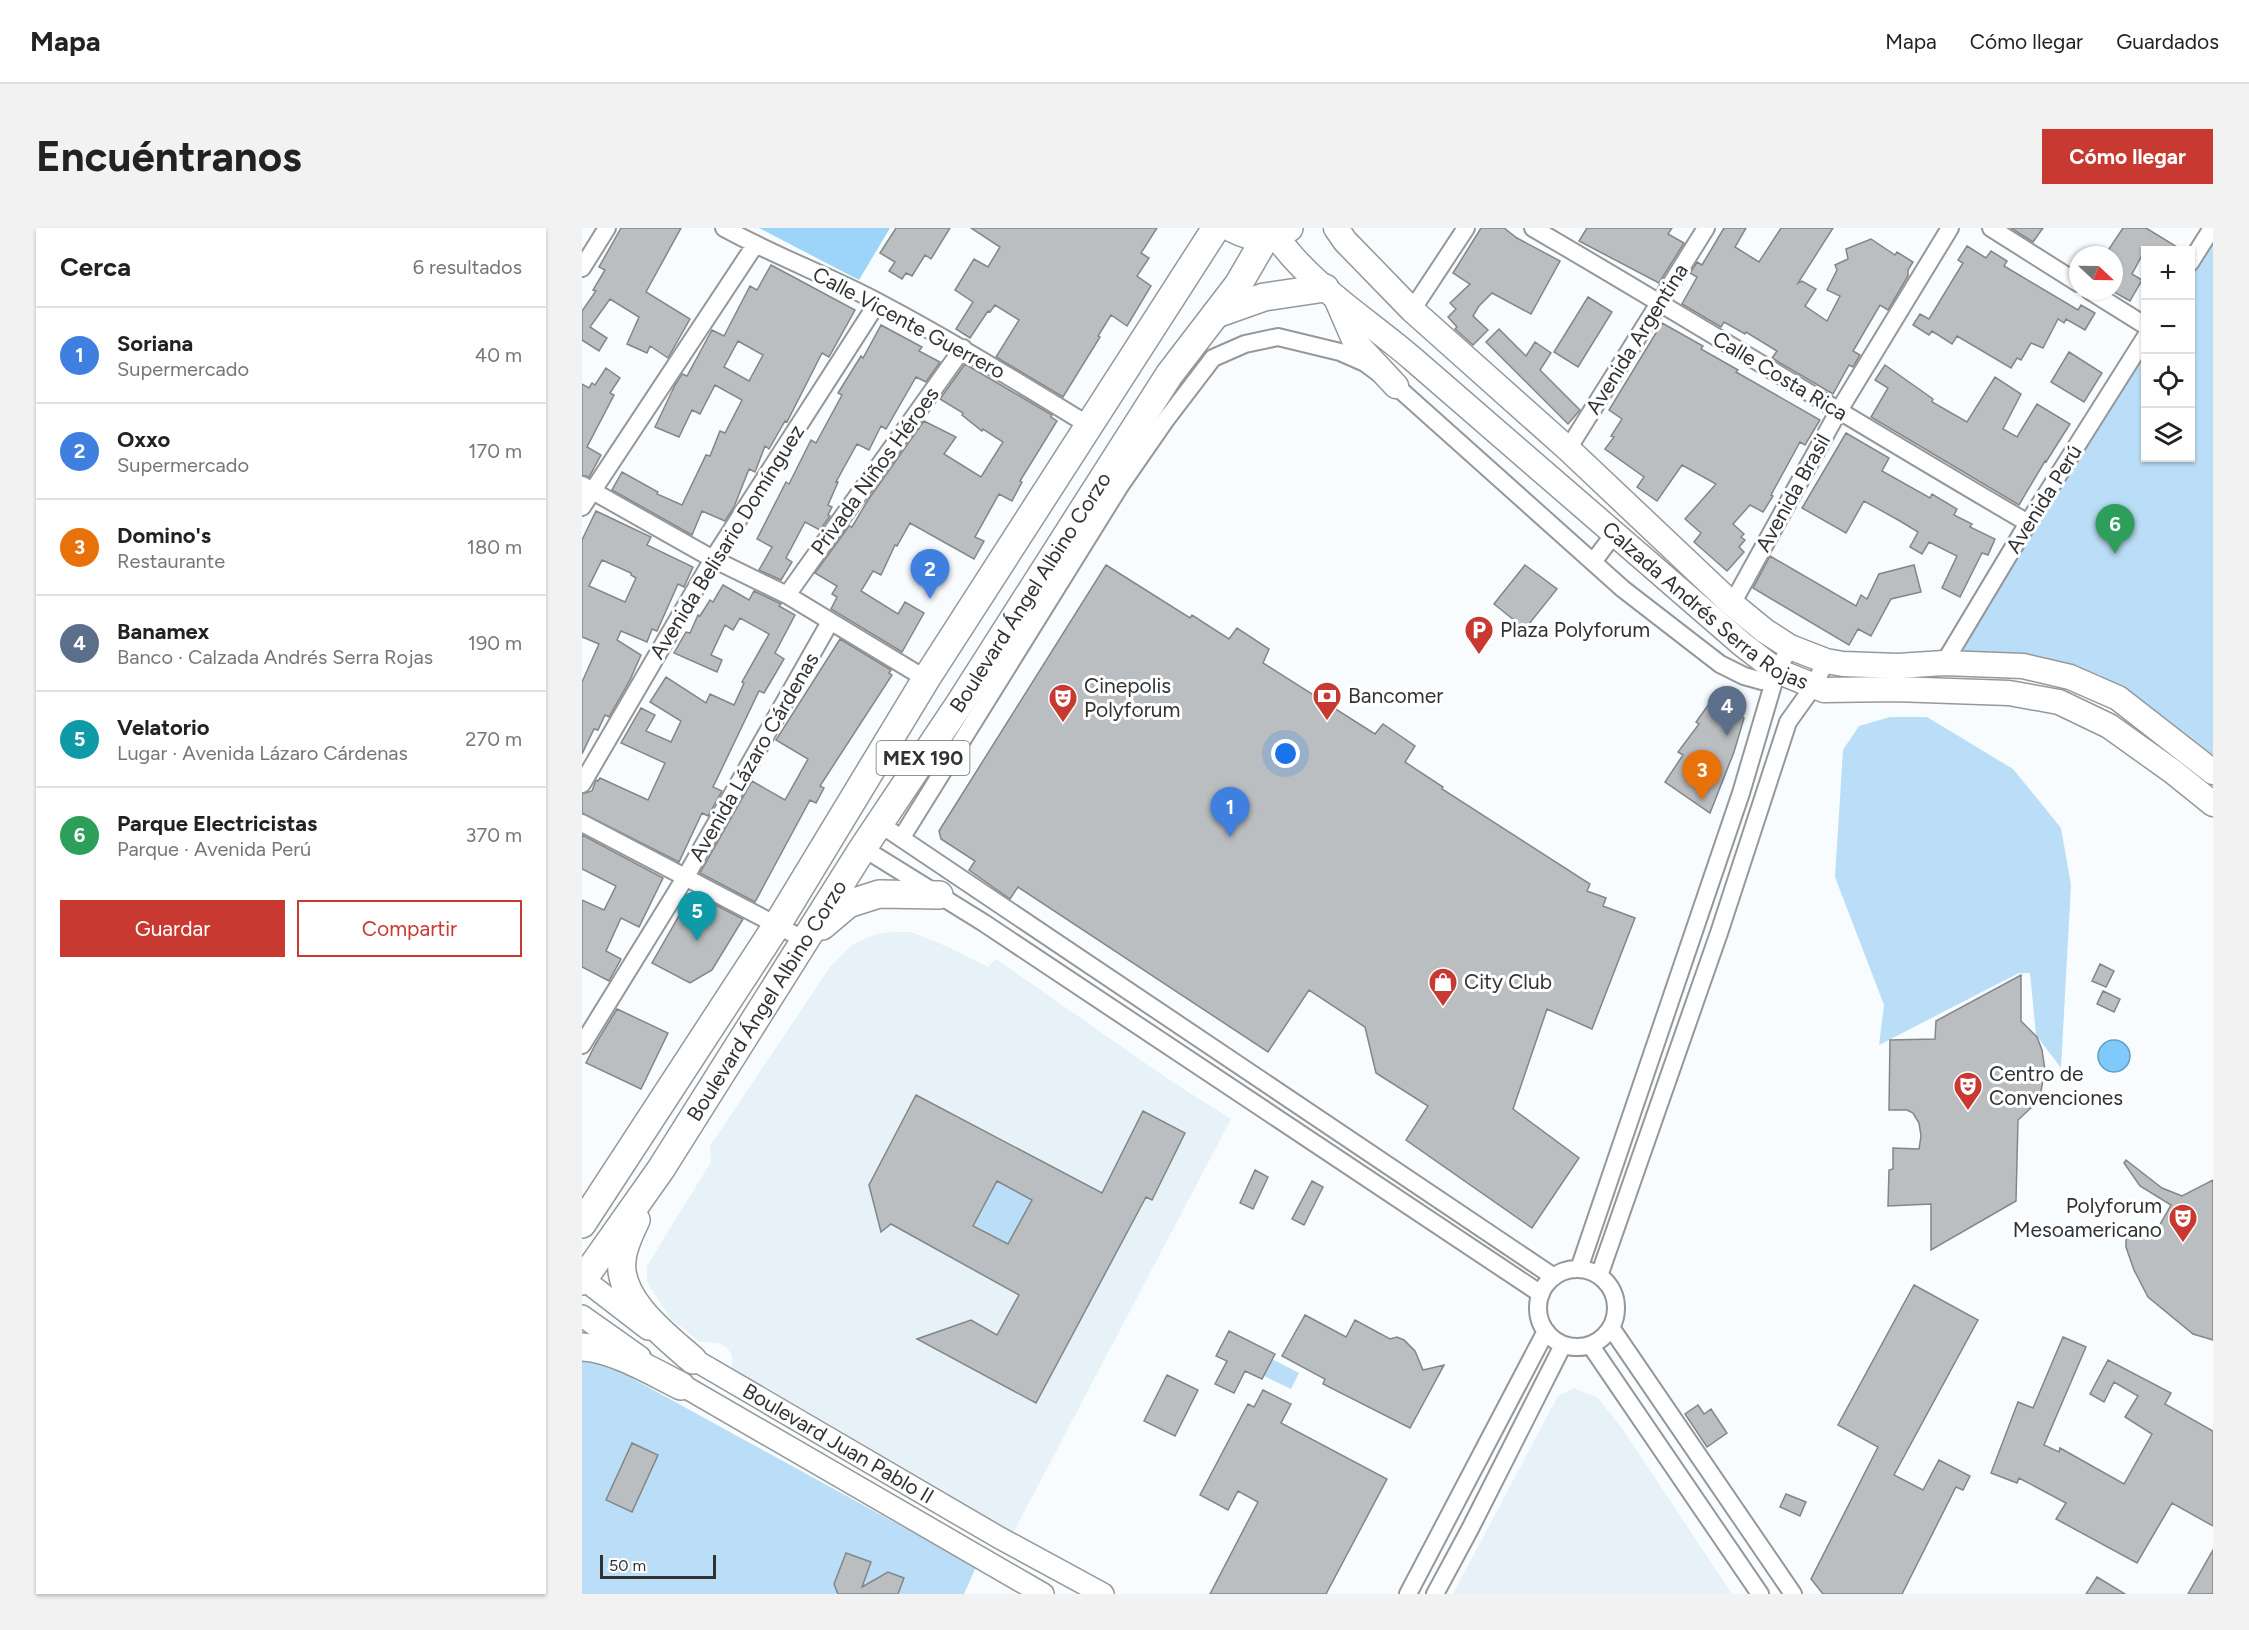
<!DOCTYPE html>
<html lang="es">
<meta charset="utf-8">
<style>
body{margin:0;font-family:Figtree,sans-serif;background:#f2f2f2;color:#222}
.controls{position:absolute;right:18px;top:18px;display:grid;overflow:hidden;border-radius:0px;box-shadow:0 2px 4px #0004}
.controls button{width:54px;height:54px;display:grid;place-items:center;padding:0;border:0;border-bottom:2px solid #e0e0e0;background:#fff;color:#222;font:30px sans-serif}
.compass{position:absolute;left:1487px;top:18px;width:54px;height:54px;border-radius:50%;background:#fff;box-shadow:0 2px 4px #0004;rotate:112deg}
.scale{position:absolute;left:18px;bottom:15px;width:116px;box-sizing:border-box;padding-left:6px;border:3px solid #313233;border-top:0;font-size:16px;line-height:21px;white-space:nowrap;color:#313233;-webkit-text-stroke:4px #fff;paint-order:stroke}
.you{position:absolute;left:704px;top:526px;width:21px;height:21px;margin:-15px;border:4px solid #fff;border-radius:50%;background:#1a73e8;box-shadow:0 0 0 9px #1a73e833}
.badge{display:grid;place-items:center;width:39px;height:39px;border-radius:50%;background:#c73931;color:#fff;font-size:20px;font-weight:700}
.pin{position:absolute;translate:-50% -50px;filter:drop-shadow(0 2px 3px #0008)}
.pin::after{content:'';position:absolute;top:32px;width:21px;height:18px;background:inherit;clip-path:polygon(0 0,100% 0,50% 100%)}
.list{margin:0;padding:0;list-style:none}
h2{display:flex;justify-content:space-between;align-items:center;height:78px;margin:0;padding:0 24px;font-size:26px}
h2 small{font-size:20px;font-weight:400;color:#767676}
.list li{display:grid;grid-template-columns:39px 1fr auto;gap:18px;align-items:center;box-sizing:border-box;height:96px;padding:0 24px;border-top:2px solid #e0e0e0}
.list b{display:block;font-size:22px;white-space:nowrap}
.list p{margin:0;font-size:20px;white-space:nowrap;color:#767676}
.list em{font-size:20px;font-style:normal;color:#767676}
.actions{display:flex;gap:12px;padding:18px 24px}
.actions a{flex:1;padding:14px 0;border:2px solid #c73931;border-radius:0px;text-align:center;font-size:21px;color:#c73931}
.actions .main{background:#c73931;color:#fff}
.icon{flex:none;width:33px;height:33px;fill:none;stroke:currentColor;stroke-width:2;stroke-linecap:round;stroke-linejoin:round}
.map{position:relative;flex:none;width:1631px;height:1366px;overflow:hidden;border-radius:0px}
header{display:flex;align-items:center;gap:36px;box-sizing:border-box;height:84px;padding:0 30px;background:#fff;border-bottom:2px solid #e0e0e0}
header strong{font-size:28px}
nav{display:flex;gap:33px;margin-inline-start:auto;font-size:21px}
.intro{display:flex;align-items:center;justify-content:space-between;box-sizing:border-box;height:144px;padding:0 36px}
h1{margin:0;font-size:42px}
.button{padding:15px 27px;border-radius:0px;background:#c73931;color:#fff;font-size:21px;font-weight:700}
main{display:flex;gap:36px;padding:0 36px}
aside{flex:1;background:#fff;border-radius:0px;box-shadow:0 2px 4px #0004}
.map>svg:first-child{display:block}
.built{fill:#e6f1f8}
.green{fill:#badef7}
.forest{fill:#9dd4f9}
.water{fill:#7dcafb;stroke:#669cbf;stroke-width:1.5}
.building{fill:#bbbec1;stroke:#838688;stroke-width:1.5;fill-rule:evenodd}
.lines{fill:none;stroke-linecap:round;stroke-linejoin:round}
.minor-casing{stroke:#95989a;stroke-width:20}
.tertiary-casing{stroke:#95989a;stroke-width:24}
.secondary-casing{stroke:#95989a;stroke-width:27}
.primary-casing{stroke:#95989a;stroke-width:30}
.minor{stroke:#fff;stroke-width:16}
.tertiary{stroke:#fff;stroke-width:21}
.secondary{stroke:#fff;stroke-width:24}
.primary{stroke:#fff;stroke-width:27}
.labels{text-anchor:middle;stroke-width:6;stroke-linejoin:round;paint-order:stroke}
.shield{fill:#fff;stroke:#6f7070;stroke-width:1.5}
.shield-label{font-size:20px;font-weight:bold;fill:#313233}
.street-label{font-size:21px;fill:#313233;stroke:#fff}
.poi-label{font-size:21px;fill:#313233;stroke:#fff;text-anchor:start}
</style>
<header>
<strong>Mapa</strong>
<nav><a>Mapa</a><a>Cómo llegar</a><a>Guardados</a></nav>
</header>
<div class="intro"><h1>Encuéntranos</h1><a class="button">Cómo llegar</a></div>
<main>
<aside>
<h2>Cerca<small>6 resultados</small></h2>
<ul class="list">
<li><span class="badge" style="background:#3f7fe0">1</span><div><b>Soriana</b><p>Supermercado</p></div><em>40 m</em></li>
<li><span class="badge" style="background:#3f7fe0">2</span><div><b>Oxxo</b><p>Supermercado</p></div><em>170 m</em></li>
<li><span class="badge" style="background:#e8710a">3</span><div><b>Domino's</b><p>Restaurante</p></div><em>180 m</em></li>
<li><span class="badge" style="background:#5c6f8a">4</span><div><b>Banamex</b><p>Banco · Calzada Andrés Serra Rojas</p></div><em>190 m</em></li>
<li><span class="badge" style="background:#0f9aa8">5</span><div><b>Velatorio</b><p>Lugar · Avenida Lázaro Cárdenas</p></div><em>270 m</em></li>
<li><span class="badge" style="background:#2e9e5b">6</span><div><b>Parque Electricistas</b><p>Parque · Avenida Perú</p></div><em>370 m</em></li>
</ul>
<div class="actions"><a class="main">Guardar</a><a>Compartir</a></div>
</aside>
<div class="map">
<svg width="1631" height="1366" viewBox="0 0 1631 1366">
<rect width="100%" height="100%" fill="#f9fcfe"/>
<path class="built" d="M309,704H329L366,719L406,739L414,731L586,851L649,891L430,1307L150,1147V1127L145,1120L137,1115L118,1114L88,1090L65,1054V1038L129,934L128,918L248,739L271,716L292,707Z
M992,1160L1016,1170L1042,1203L1150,1366H871L976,1168Z"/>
<path class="green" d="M1631,0V534L1518,447L1444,428L1376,423L1563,111L1564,230H1608L1609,35Z
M1308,489H1345L1431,541L1479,600L1489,657L1479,840L1454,807L1448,745H1437L1297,817L1302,777L1253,649L1261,522L1277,498Z
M415,953L450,972L426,1016L391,998Z
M690,1131L717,1145L709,1161L682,1148Z
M0,1134H10L35,1142L394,1339L382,1366H0Z"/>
<path class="forest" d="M177,0H308L277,52Z"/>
<path class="water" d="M1516 828a16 16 0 1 1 32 0a16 16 0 1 1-32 0Z"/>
<path class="building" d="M39,0H99L64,64L108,91L86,130L68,118L65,125L45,116L57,89L28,71L8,99L25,110L17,123L0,112V83L14,63L11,62L23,42L17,39Z
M314,0H368L349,31L343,27L330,48L324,45L320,51L307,43L313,34L298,25Z
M389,0H575L559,25L567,30L555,48L569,58L545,98L529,87L516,108L518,109L481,169L414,129L437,92L413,77L408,84L406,83L388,110L374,101L391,74L373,62L392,31L406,39L418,19Z
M899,0H922L935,10L978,33L949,86L910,65L897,78L891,88L906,102L891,117L873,101L875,99L866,89L874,81L868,75L888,56L871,45Z
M1005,0H1090L1086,6L1102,15L1077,55L997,13Z
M1142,0H1164L1153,19L1177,34L1199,0H1251L1216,55L1220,53L1234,61L1223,78L1245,93L1258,68L1245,62L1255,42L1253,37L1266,31L1264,21L1289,11L1313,27L1315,24L1331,34L1326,42V48L1306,82L1298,77L1271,123L1278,127L1271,139L1267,137L1251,166L1190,130L1195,123L1164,104L1163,106L1142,94L1139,99L1100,76L1115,49L1108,45L1115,34L1120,37Z
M1429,0H1461L1451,14Z
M1541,0H1564L1600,22H1563L1550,46L1560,52L1548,73L1532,64V27H1523Z
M1385,18L1404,30L1409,23L1425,33L1422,38L1496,82L1499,77L1513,85L1503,102L1484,91L1482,95L1476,91L1461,120L1449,115L1439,132L1435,130L1429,140L1375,108L1370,116L1350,103L1347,107L1331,97L1338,86L1347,91L1381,35L1376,32Z
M189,37L273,82L247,129L240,125L205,194L203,193L187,221L183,218L173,244L167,241L152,279L143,293L120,283L110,307L30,262L40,244L76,264L75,266L100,277L124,227L128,228L138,203L143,205L160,172L133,157L118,186L110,182L97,209L73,199L93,157L100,146L105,148L130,102L142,108L168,58L175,62ZM156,113L181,127L167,153L142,139Z
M1006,69L1030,84L996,139L972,124Z
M1080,95L1121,118L1119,121L1156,142L1154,144L1238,192L1223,217L1218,214L1189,267L1191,268L1181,284L1168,277L1151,296L1162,306L1159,309L1163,312L1157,319L1162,324L1145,343L1112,314L1119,305L1103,291L1134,256L1100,237L1075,273L1055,259L1062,249L1023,221L1032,209L1029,208L1040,191L1027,182Z
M299,97L340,119L337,123L358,134L344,154L334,149L304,201L299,198L287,222L275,216L254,254H256L246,277L250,279L246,287L248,288L238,302L223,294L204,330L210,334L199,352L177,342L190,319L175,311L204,254L207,256L229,212L234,215L260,167L256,165L279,128L281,130Z
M917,101L944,128L953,114L969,125L958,142L998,182L986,196L904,114Z
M1487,124L1520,145L1502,174L1469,154Z
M383,136L470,187L469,189L475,193L438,253L440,254L430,273L417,266L393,309L402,313L392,331L328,295L315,318L313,317L299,347L291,343L279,363L316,386L323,374L342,385L320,424L249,381L255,369L250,366L255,358L233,345L267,298L270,299L286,272L342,193L374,209L362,226L399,249L421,214L401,201L400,203L380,187L381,185L358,171Z
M1303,137L1351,171L1350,174L1385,194L1413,149L1439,166L1421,201L1435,209L1455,176L1488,196L1464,234L1463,233L1437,277L1289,189L1306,160L1293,152Z
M24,140L38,150L28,165L32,167L5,219L19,227L7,249L0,247V156L7,160L10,155L13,157Z
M1264,205L1307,230L1300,243L1348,270L1350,266L1375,281L1372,287L1390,296L1388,299L1413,311L1406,327L1400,325L1378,369L1360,360L1375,328L1347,314L1340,326L1328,319L1336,304L1318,293L1282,273L1264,305L1220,280Z
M14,283L69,309L65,317L111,339L102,359L96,356L75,403L70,401L65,414L39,403L35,412L59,427L48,452L27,489L23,487L16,502L12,501L0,526V454L17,416L0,409V312ZM20,332L49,345V347L54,350L43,374L7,358Z
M1188,328L1274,378L1279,367L1285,371L1297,346L1332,337L1339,364L1309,371L1289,408L1276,401L1267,417L1171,360Z
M524,337L608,390L610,387L647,411L655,400L687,421L681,435L793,506L801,496L833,518L823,534L861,559L860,561L1008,656L1005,663L1024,670L1021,678L1053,690L1010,801L965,781L931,881L997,930L950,1000L824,912L846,878L794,845L783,799L727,762L686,824L436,659L428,671L387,642L393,633L359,611L357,603Z
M943,337L975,361L943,401L912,376Z
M141,357L167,372L172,363L199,376L197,378L213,387L193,425L202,431L182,465L177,463L131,559L140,563L126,588L120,585L97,634L0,585V566L10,563L14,552L16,553L18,550L66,572L83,535L39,515L59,480L73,487L64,503L89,514L99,493L68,474L84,449L124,475L128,466L152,477L162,455L160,454L187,406L158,390L151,402L143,397L129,427L140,432L135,444L92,425L104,404L108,405L116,387L118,388L128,372L131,374Z
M258,411L309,442L307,445L310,447L238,558L242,560L234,575L228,572L173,674L118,645L170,553L203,572L226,531L194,512Z
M1132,469L1162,490L1152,524L1128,585L1083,554L1101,527L1096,524L1117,496L1114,494Z
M0,607L81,650L57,699L39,690L24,723L39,731L27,753L0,739V672L22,682L34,658L0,641Z
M110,665L161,691L130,742L108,755L70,735Z
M1518,736L1532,743L1524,759L1510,753Z
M1439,747V793L1455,809L1460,822L1463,842L1459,863L1453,876L1436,892L1434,973L1349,1022V976L1306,978L1307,942L1311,941V920L1337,921L1339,908L1337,895L1331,885L1325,882H1307L1308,812L1353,811L1354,793Z
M1521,763L1538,771L1532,784L1515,776Z
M35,781L86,805L59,861L4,835L13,817Z
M334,867L520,965L561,883L603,905L570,972L564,969L454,1175L335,1111L389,1092L415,1107L437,1067L309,996L299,1004L287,957ZM415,953L450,972L426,1016L391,998Z
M1544,932L1580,960L1600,968L1631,952V1112L1611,1106L1566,1069L1552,1042L1544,1019V1000H1576L1589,977L1558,958L1542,935Z
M673,942L686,949L671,981L658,975Z
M730,953L741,959L722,997L710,991Z
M1332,1057L1396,1092L1312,1247L1341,1262L1357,1232L1388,1248L1381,1262L1374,1259L1320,1366H1241L1229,1351L1296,1219L1256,1197Z
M723,1087L764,1109L773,1092L808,1111L815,1109L822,1112L833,1123L841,1142L862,1137L828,1200L741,1156L743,1151L700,1128Z
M647,1103L693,1126L680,1151L663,1143L652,1165L633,1156L645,1133L634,1128Z
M1481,1109L1504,1119L1462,1217L1477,1224L1478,1220L1542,1256L1570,1206L1543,1189L1556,1168L1532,1154L1522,1174L1508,1166L1526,1132L1589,1165L1583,1176L1631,1203V1298L1590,1275L1555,1335L1474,1291L1484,1275L1437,1250L1435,1255L1409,1245L1436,1174L1451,1180Z
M585,1147L616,1162L593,1208L562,1193Z
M681,1162L709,1176L699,1195L805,1251L744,1366H628L676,1274L656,1263L646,1282L618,1267L666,1176L672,1179Z
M1116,1177L1122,1186L1129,1181L1145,1205L1125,1219L1103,1186Z
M50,1215L76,1227L50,1284L24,1272Z
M1204,1266L1224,1274L1218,1288L1198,1279Z
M1631,1322V1366H1606Z
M264,1325L289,1334L280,1359L306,1344L322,1350L316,1366H256L252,1356Z
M1515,1349L1543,1366H1504Z"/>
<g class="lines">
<g class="minor-casing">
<path id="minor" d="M142,0C193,28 247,48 298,75C370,113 439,156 508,198
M951,0C1117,97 1280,198 1446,295
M1409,0L1496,55
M1608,35L1630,0
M0,40L25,0
M1508,63L1564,98
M830,82L884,0
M986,221L1124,0
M0,257L131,331L205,367L344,451
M0,279L173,17
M1011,334L1032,306
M205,367L381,120
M1150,376L1256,184L1368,0
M1362,435L1446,295L1564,108
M0,556L131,331L296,74
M0,595L223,712
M298,596L972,1049
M320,609L538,258L583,193L631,130L663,116L696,109L758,124L783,135L814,158L1041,361L1138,436L1162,448L1180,453L1195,443
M281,620L402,695L959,1066
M0,817L103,650L248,394
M956 1080a39 39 0 1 1 78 0a39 39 0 1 1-78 0Z
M997,1041L1159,565L1195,443L1208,419
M1017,1048L1137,705L1206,494L1231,459L1244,433
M1030,1101L1211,1366
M1009,1118L1178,1366
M826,1366L964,1103
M853,1366L888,1301L981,1117"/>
</g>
<g class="tertiary-casing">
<g id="tertiary">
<path d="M0,1050L66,1101"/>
<path d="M0,1088L58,1129"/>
<path id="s1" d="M99,1124L416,1309L521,1366"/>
<path d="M86,1149L461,1366"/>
</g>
</g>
<g class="secondary-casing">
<g id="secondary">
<path d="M754,0L763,13L830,82L986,221L1150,376L1183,403L1208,419L1244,433L1261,436L1316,438L1362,435L1441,438L1488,449L1536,470L1631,544"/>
<path id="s2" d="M694,8C729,58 786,92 832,132C942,227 1051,322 1161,417L1195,443L1242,462L1313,461L1427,465L1477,474L1527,498L1590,543L1631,576"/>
<path d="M754,70L773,114L814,158"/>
</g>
</g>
<g class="primary-casing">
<g id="primary">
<path d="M650,0C669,10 688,14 707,0"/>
<path d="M634,86L682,69L743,60"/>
<path d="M240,698L266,676L297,666L357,667"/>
<path d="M54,992C48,1005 41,1018 40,1032C35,1072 85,1109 111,1132"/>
<path d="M0,996L195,697L344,451L634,0"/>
<path id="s3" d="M0,1053L79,941L281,620L378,475L587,147L656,57L684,9"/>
<path d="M0,1119C31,1120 71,1144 99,1158"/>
</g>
</g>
<use href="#minor" class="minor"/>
<use href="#tertiary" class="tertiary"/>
<use href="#secondary" class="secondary"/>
<use href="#primary" class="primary"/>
</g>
<defs>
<g id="parking-pin" transform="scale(1.5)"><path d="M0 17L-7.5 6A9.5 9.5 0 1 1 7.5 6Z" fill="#c73931" stroke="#fff"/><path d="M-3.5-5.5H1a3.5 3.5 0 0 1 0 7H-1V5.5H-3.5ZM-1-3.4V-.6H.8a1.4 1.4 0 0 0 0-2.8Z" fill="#fff"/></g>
<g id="bank-pin" transform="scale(1.5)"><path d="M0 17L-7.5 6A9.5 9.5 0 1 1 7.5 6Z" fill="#c73931" stroke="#fff"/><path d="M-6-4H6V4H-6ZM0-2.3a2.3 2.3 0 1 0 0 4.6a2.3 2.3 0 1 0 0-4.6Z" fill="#fff"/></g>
<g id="theatre-pin" transform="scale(1.5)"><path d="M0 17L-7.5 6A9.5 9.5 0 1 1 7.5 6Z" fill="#c73931" stroke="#fff"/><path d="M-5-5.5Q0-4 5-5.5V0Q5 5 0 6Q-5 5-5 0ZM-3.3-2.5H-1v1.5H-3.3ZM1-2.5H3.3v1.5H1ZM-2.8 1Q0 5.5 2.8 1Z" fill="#fff"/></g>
<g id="shop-pin" transform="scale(1.5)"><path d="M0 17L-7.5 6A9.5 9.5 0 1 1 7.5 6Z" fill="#c73931" stroke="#fff"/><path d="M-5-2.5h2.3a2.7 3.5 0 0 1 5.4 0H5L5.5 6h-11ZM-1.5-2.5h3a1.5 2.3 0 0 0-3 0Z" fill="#fff"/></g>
</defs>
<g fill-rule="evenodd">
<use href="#parking-pin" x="897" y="402"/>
<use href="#bank-pin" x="745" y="468"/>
<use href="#theatre-pin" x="481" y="470"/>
<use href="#shop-pin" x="861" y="754"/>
<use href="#theatre-pin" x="1386" y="858"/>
<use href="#theatre-pin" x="1601" y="990"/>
</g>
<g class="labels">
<rect class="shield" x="294.5" y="513" width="93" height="34" rx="4.5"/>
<g class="shield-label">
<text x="341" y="537">MEX 190</text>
</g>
<g class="street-label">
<text transform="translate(327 95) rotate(28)" y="7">Calle Vicente Guerrero</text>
<text transform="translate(1055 111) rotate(-58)" y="7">Avenida Argentina</text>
<text transform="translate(1198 148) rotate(31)" y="7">Calle Costa Rica</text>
<text transform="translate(293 243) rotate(-54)" y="7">Privada Niños Héroes</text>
<text transform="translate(1211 265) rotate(-61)" y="7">Avenida Brasil</text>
<text transform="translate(1462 271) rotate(-58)" y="7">Avenida Perú</text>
<text transform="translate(145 314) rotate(-58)" y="7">Avenida Belisario Domínguez</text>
<text dy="7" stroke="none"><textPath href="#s3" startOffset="822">Boulevard Ángel Albino Corzo</textPath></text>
<text dy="7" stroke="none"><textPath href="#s2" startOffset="568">Calzada Andrés Serra Rojas</textPath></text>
<text transform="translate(172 529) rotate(-60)" y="7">Avenida Lázaro Cárdenas</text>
<text dy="7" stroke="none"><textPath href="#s3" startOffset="336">Boulevard Ángel Albino Corzo</textPath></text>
<text dy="7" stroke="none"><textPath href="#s1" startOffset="182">Boulevard Juan Pablo II</textPath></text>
</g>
<g class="poi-label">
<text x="918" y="409">Plaza Polyforum</text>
<text x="502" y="465">Cinepolis<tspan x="502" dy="24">Polyforum</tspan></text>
<text x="766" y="475">Bancomer</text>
<text x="882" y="761">City Club</text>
<text x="1407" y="853">Centro de<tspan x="1407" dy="24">Convenciones</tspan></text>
<text x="1580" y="985" text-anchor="end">Polyforum<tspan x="1580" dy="24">Mesoamericano</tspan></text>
</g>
</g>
</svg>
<div class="controls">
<button>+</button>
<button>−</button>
<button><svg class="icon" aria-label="locate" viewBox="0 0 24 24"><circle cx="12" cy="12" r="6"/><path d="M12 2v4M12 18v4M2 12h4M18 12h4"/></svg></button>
<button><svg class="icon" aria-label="layers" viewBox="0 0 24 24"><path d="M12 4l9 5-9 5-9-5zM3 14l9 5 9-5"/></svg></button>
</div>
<svg class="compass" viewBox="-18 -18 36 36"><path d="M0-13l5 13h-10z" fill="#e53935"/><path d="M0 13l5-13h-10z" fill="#767676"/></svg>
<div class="scale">50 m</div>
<div class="you"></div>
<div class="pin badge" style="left:648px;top:609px;background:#3f7fe0">1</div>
<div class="pin badge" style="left:348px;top:371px;background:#3f7fe0">2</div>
<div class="pin badge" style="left:1120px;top:572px;background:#e8710a">3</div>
<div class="pin badge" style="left:1145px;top:508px;background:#5c6f8a">4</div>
<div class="pin badge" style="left:115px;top:713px;background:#0f9aa8">5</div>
<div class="pin badge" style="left:1533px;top:326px;background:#2e9e5b">6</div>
</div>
</main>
